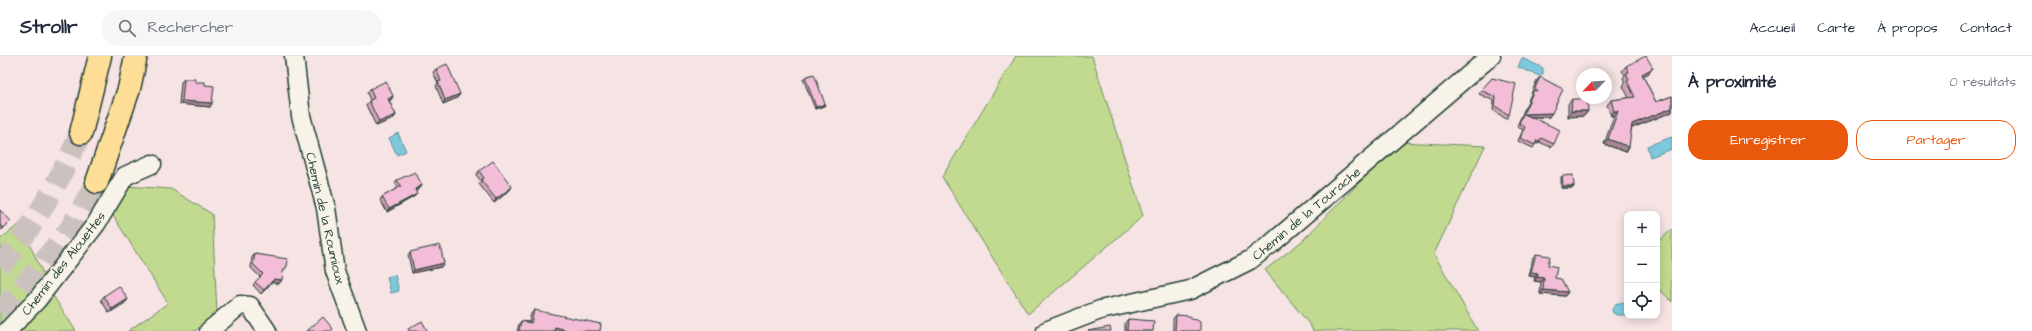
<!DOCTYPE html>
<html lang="fr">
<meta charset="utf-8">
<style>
body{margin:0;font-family:"Architects Daughter",sans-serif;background:#f6f6f7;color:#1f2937}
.controls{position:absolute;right:12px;bottom:12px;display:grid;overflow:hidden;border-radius:8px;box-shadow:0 2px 10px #0003}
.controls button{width:36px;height:36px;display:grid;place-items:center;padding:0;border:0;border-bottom:1px solid #e0e1e3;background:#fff;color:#1f2937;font:20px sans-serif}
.compass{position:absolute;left:1576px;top:12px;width:36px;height:36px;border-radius:50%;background:#fff;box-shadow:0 2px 10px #0003;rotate:245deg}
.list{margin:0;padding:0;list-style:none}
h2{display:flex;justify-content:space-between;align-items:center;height:52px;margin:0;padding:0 16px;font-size:17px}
h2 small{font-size:13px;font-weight:400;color:#747a83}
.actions{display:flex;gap:8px;padding:12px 16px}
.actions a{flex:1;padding:9px 0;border:1px solid #ea580c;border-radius:16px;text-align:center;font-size:14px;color:#ea580c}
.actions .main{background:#ea580c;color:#fff}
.icon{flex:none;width:22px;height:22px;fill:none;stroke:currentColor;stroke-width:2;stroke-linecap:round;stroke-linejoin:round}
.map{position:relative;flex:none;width:1672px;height:275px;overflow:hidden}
header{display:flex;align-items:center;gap:24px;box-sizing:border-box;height:56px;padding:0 20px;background:#fff;border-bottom:1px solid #e0e1e3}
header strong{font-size:19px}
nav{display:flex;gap:22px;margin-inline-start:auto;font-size:14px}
.search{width:280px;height:36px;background:#f6f6f7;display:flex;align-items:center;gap:10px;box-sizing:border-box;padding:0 14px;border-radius:16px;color:#747a83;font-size:15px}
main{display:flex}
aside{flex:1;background:#fff}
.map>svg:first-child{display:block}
.green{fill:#c1da90;stroke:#708c62}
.water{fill:#7ec8de;stroke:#58909a}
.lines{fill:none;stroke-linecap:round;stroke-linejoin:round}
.highway-tunnel{stroke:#cbc2c0;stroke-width:22;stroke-dasharray:22 11;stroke-linecap:butt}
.minor-casing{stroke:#1f3d34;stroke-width:21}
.highway-casing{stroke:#1f3d34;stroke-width:25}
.minor{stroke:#f7f3e8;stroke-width:18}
.highway{stroke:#fedd96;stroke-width:22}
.wall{fill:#d1a3b9;stroke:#1f3d34}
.shaded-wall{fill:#aa8496;stroke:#1f3d34}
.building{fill:#f3bdd7;stroke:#1f3d34}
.labels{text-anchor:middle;stroke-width:3;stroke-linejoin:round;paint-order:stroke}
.street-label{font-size:13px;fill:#1f3d34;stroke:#f7f3e8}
</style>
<header>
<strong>Strollr</strong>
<div class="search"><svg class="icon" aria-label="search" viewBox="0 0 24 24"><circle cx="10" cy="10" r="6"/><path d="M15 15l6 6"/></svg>Rechercher</div>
<nav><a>Accueil</a><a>Carte</a><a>À propos</a><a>Contact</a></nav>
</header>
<main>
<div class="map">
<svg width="1672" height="275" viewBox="0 0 1672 275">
<rect width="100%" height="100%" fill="#f6e3e3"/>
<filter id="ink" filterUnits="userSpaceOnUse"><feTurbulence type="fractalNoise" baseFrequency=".025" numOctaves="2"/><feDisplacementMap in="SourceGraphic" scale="8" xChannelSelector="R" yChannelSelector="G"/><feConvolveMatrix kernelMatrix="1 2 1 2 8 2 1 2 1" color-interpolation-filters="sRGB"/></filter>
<g filter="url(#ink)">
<path class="green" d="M1016,0H1092L1143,160L1028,258L942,121Z
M1399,86L1485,90L1434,198L1478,275H1313L1310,269L1265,214L1302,185Z
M126,130L171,133L212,158L217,256L195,275H128L168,247L112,158Z
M20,168L55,243L76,275H0V183Z
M1672,173V246L1657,231V187Z"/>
<path class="water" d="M1522,2L1543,12V18L1539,20L1518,11Z
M398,77L406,95L397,99L389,82Z
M1672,81V93L1650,101L1647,90Z
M395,219L399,235L391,237L387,221Z
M1627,246V259H1617L1613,257L1612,253L1615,249Z"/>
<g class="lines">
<path class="highway-tunnel" d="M0,210C35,171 59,124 81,77
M0,256L22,232L70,173L97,126"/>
<g class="minor-casing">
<path id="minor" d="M294,0L301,60L326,152L335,215L357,275
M7,275L37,244L96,168L125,120L152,108
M209,275L240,249L250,250L267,275
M1046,275L1100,254L1190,234L1250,204L1271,188L1491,0"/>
</g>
<g class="highway-casing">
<path id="highway" d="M81,77L100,0
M97,126L129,33L136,0"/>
</g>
<use href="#minor" class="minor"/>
<use href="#highway" class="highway"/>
</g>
<path class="wall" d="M1626,10L1649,17L1643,20L1656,46L1672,40V56L1632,72L1626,96L1604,88L1614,60H1611L1607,49L1611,44L1629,42L1623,30L1625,27L1623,22L1625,19L1622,15Z
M436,13L460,38L457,42L443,48L436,30L438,27L433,16Z
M805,21L825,48L824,50L815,53L803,23Z
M1540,21L1549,61H1531L1554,88L1551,91L1539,86L1538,88L1536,87L1533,92L1518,85L1523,74L1517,70L1537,24Z
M1492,22L1509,59L1506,63L1493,54L1494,45L1479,38Z
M184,23L205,29L212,47L210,51L179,48L181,26Z
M370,33L393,40L391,44L389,45L396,59L393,63L376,70L366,49L369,45L370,44L367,37Z
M1572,43L1588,55L1584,60L1568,61V48Z
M479,115L510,134L494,147L479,128L481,125L476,119Z
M1562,120L1574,130L1573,132H1561V121Z
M397,124L420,132L416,135L415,140L387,156L380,144L382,141L398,132L395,126Z
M0,154L11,165L2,174L0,172Z
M410,196L441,211L412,217L408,199Z
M255,198L287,210L283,216L279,228L272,226L261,238L253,229L260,221L251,212L252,201Z
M1536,198L1548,209L1565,240L1540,238L1541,226L1534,225L1535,221L1529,220L1533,201Z
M104,240L128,243L125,247L109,257L101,244Z
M534,254L600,275H517L519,268L521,265L529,266L531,258Z
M1176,259L1190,263L1200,275H1173V263Z
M1128,263L1153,275H1125V267Z"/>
<path class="shaded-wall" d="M1653,12L1649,17L1638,23L1642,18Z
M460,38L457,42L443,48L445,44Z
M393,40L391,44L386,46L388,43Z
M182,45L212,47L210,51L179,48Z
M825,48L824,50L815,53L816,51Z
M1672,52V56L1629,73L1632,68Z
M1571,55H1588L1584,60L1568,61Z
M1614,55H1618L1614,60H1611Z
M1552,57L1549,61H1522L1524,58Z
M396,59L393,63L376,70L379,66Z
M1608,83L1629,91L1626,96L1604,88Z
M1537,84L1540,85L1538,88L1535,87Z
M422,129L420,132L413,136L415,133Z
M1563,130H1574L1573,132H1561Z
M512,131L510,134L494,147L496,143Z
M417,138L415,140L387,156L389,153Z
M444,207L441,211L412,217L414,214Z
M1531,216L1538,217L1535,221L1529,220Z
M1537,221L1544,222L1541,226L1534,225Z
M274,223L282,224L279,228L272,226L261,238Z
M1543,234L1568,236L1565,240L1540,238Z
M128,243L125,247L109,257L112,253Z
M555,271L570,275H553Z"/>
<path class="building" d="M1646,0L1653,12L1642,18L1656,46L1672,40V52L1632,68L1629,91L1608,83L1618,55H1614L1611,44L1635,41L1627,25L1629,24L1626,17L1629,16L1626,10Z
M447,8L460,38L445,44L438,26L441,25L436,13Z
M814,18L825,48L816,51L805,21Z
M1540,21L1563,33L1552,57L1524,58L1560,74L1554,88L1541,82L1540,85L1537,84L1535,89L1520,82L1525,71L1519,67L1534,34L1537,35L1535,32Z
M1492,22L1516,28L1509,59L1495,50L1496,41L1481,34Z
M184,23H195V26H205V29L214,30L212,47L182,45Z
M386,25L393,40L388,43L396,59L379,66L369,45L374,42L370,33Z
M1572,43H1587L1588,55H1571Z
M493,105L512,131L496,143L481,124L484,122L479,115Z
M415,116L422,129L415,133L417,138L389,153L382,141L401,130L397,124Z
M1573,119L1574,130H1563L1562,120Z
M0,154L11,165L3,172L0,169Z
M440,189L444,207L414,214L410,196Z
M255,198L288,203L287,210L283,215L282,224L274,223L264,234L255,226L263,218L253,208Z
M1536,198L1550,200L1548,209L1557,211L1555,222L1561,223L1568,236L1543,234L1544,222L1537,221L1538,217L1531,216Z
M119,230L128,243L112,253L104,240Z
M534,254L601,268L600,275H570L555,271L554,275H519L521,265L531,267Z
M1176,259L1190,260V263L1197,264L1200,266V275H1175Z
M323,261L333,273L331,275H307Z
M1128,263L1154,265L1153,275H1127Z
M422,265L427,274L426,275H409L408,273Z
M1110,271L1111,275H1088Z"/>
</g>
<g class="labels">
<g class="street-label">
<text transform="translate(1306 157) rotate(-40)" y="5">Chemin de la Tourache</text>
<text transform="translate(326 162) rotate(77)" y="5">Chemin de la Roumioux</text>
<text transform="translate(63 207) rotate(-52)" y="5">Chemin des Alouettes</text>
</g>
</g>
</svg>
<div class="controls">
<button>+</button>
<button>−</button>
<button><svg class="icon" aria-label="locate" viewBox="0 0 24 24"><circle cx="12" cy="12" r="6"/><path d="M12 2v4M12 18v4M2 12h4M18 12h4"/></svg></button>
</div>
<svg class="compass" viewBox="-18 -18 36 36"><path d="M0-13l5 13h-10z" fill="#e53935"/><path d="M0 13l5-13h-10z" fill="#747a83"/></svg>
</div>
<aside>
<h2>À proximité<small>0 résultats</small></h2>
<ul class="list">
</ul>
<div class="actions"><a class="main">Enregistrer</a><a>Partager</a></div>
</aside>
</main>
